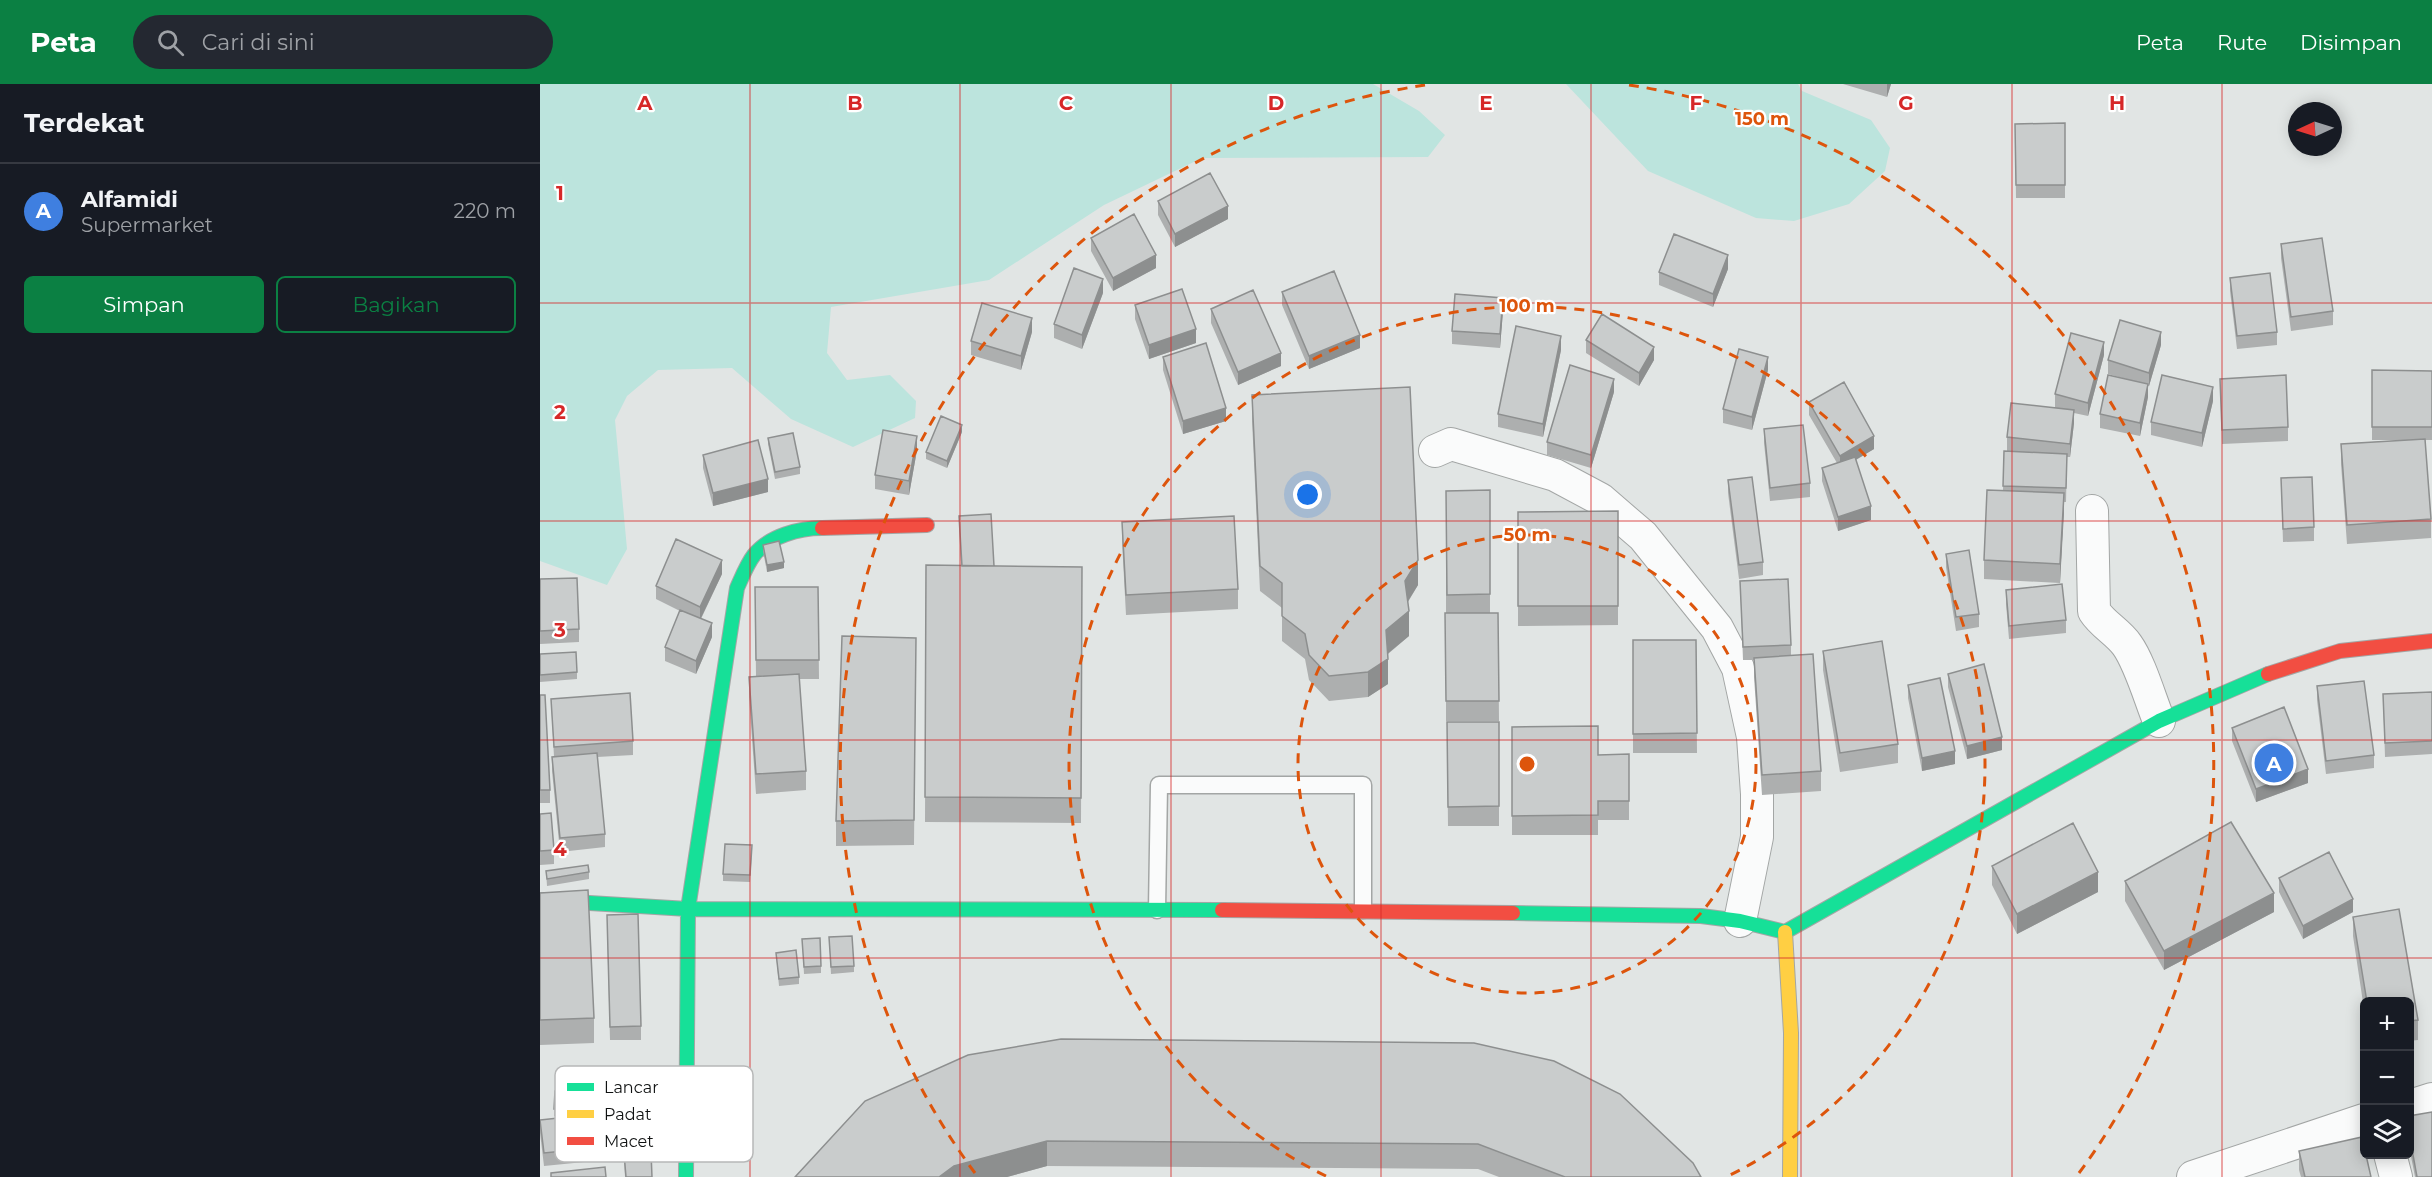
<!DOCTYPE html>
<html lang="id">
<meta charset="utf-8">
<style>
body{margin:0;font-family:Montserrat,sans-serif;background:#242831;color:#f1f3f6}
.controls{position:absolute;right:18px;bottom:18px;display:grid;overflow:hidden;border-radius:9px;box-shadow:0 3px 15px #0003}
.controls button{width:54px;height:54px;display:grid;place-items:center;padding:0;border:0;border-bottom:2px solid #363941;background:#171b24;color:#f1f3f6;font:30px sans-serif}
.compass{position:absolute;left:1748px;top:18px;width:54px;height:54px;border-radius:50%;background:#171b24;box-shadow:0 3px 15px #0003;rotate:266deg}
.you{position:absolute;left:768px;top:411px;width:21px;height:21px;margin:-15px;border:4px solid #fff;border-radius:50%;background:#1a73e8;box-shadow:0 0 0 9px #1a73e833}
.badge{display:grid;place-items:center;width:39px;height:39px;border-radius:50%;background:#0b8043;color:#fff;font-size:20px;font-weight:700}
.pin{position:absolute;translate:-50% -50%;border:3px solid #fff;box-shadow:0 2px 6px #0006}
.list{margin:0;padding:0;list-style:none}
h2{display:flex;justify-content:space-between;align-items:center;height:78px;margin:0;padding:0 24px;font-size:26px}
h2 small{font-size:20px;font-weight:400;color:#9ea1a6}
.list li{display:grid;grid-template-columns:39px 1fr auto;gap:18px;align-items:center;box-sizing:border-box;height:96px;padding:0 24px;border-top:2px solid #363941}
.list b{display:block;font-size:22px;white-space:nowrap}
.list p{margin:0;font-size:20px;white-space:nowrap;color:#9ea1a6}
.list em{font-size:20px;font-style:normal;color:#9ea1a6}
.actions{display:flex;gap:12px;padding:18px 24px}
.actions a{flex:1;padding:14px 0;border:2px solid #0b8043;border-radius:9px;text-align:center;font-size:21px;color:#0b8043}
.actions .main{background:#0b8043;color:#fff}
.icon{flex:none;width:33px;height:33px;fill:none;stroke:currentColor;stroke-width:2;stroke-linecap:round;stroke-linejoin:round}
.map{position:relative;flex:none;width:1892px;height:1093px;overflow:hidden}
header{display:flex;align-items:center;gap:36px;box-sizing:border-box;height:84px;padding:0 30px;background:#0b8043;color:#fff}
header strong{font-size:28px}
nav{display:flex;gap:33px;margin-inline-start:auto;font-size:21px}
.search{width:420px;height:54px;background:#242831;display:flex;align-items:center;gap:15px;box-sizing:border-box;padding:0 21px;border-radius:33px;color:#9ea1a6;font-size:22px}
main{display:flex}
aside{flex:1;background:#171b24}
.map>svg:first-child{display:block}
.green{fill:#bce4dd}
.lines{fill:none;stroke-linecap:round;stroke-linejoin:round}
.lane-casing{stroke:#a3a6a5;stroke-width:19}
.street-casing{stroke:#a3a6a5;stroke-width:34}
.fast-casing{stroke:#a3a6a5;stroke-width:16}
.slow-casing{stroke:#a3a6a5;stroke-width:16}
.jam-casing{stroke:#a3a6a5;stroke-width:16}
.lane{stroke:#fafbfb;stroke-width:16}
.street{stroke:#fafbfb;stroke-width:32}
.fast{stroke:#16e098;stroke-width:14}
.slow{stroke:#ffcf43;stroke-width:14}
.jam{stroke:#f24e42;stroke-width:14}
.wall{fill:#adafaf}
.shaded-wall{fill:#8d8f8f}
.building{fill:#c9cccc;stroke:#8d8f8f;stroke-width:1.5}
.grid{fill:none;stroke:#d62828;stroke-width:1.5;stroke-opacity:0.55}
.ring{fill:none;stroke:#dd550c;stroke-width:3;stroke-dasharray:10 8}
.key{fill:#fff;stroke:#b7b8b8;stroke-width:1.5}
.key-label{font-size:16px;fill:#101212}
.grid-label{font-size:20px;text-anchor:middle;font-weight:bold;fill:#d62828;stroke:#fff;stroke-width:4.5;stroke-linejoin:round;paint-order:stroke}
.centre{fill:#dd550c;stroke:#fff;stroke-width:3}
.ring-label{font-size:18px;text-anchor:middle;font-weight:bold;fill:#dd550c;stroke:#fff;stroke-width:4.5;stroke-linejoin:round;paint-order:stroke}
</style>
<header>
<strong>Peta</strong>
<div class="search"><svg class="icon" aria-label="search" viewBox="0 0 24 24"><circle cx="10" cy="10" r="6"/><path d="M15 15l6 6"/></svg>Cari di sini</div>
<nav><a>Peta</a><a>Rute</a><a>Disimpan</a></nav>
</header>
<main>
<aside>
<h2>Terdekat<small></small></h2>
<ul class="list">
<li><span class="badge" style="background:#3f7fe0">A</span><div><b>Alfamidi</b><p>Supermarket</p></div><em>220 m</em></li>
</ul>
<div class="actions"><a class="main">Simpan</a><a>Bagikan</a></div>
</aside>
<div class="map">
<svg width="1892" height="1093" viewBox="0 0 1892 1093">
<rect width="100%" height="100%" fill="#e1e5e4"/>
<path class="green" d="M0,0H833L879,27L905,51L888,73L662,74L564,121L449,196L291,223L287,269L307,296L350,291L376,317L375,334L313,363L251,335L192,284L118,286L87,312L75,336L87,465L67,501L0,477Z
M1026,0H1258L1262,7L1331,36L1350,64L1345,87L1309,120L1254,137L1216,134L1108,87Z"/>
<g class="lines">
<g class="lane-casing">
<path id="lane" d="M617,826L619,701H823V826"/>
</g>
<g class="street-casing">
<path id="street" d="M895,367L911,360L1015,391L1060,415L1103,452L1177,544L1198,584L1213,653L1217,710V753L1200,837
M1552,427L1554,527C1563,541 1578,548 1587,561C1600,579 1610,615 1619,637
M1870,1022L1892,1015
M1850,1070L1856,1093
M1653,1093L1824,1036"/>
</g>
<g class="fast-casing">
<path id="fast" d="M0,816L148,825L682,826
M973,829L1161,832L1200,837L1245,848L1619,637L1728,590
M146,1093L148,825L197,504C202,493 207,480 214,471C229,452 260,444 282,444"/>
</g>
<g class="slow-casing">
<path id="slow" d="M1245,848L1251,949L1250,1093"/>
</g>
<g class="jam-casing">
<path id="jam" d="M282,444L387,441
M1728,590L1800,567L1892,557
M682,826L973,829"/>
</g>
<use href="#lane" class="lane"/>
<use href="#street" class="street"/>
<use href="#fast" class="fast"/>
<use href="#slow" class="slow"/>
<use href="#jam" class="jam"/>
</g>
<path class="wall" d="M1303,0H1351L1347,13Z
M1525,39V114H1476L1475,40Z
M618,117L688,135L635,163L618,131Z
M551,154L616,184L573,207L551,167Z
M1741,160L1793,227V241L1751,247L1741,174Z
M1188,185L1173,223L1119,201V188Z
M1690,194L1737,248V261L1697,265L1690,207Z
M742,208L820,264L769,285L742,221Z
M563,209L542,265L514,254V240Z
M595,221L656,259L609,275L595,235Z
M671,225L741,282L698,301L671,239Z
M963,227L960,264L912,260V247Z
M492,248L481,286L431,271V257Z
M1046,256L1114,276L1099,302L1046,269Z
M1621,261L1609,302H1608V313L1600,352L1560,344V330L1586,295L1568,290V276Z
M1021,266L1003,353L958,343V330Z
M1564,271L1548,332L1534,329V339L1530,373H1527L1526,418H1524L1520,499L1444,495V476L1463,406L1464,367H1467V353L1515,324V310Z
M623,273L686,337L643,350L623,286Z
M1228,286L1212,346L1183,339V325Z
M1832,286L1892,287V356H1885L1891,435V454L1807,460L1801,380V360L1864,356H1832Z
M1680,295L1748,343V357L1682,360Z
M1074,308L1051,384L1007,371V358Z
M712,311L878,501L868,518L869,552L848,570V600L828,613L789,617L769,596L765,575L742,557V524L720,507L712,336Z
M1673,317L1662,363L1611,351V338Z
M1269,318L1334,365L1316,376L1331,436L1298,447L1282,397V384L1297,379L1269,331Z
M1224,345L1270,399V413L1230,417L1224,359Z
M422,348L407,384L386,375V368Z
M228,354L260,383V390L235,395L228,360Z
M377,366L369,411L335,405V391Z
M163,371L228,408L173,422L163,384Z
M1741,394L1774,443V457L1743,458Z
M1188,396L1223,478V491L1199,495L1188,409Z
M950,406V529H958L959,637H906V407Z
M1078,427V541L978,542V428Z
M419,432L454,482L542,483L541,739L385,738L386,481L421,482Z
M582,438L698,505V525L586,531L582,457Z
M223,461L244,484L227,488L223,467Z
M1406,470L1439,530V543L1416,547L1406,483Z
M182,490L161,535L172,553L156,590L125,577V563L140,527L116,515V502Z
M0,495L39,545V558L0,560Z
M1200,497L1251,561V571L1281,687V707L1222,711L1214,593V576H1203Z
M215,503H278L279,595H259L266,687V706L216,710L209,613V593H216Z
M1466,506L1526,536V549L1469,555L1466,520Z
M376,554L374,761L296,762V737Z
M1093,556H1156L1157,669H1093Z
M1283,567L1358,660V679L1300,688L1283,586Z
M0,570L37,588V595L0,598Z
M1408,590L1462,666L1427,675L1408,603Z
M1368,601L1415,680L1382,687L1368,614Z
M1777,602L1834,671V684L1786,690L1777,616Z
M1892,608V670L1845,673L1843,610Z
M0,611L10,706V719H0Z
M11,615L93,657V671L57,673L65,750V763L20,768L12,687V673H14Z
M907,638H959V742H908Z
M972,643L1058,671L1089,670V736H1058V751H972Z
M1692,644L1768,699L1716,718L1692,657Z
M0,730L14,766V780L0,781Z
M212,768L210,798L183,797V790Z
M1452,782L1558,808L1477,850L1452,801Z
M6,787L49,788V795L7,802Z
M1739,794L1813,828L1763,855L1739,808Z
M1585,797L1734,828L1624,886L1585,817Z
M0,809L54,934V959L0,961Z
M1859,825L1878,936V956L1869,957V918H1824V925L1813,852V833Z
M67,844L101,942V956H70Z
M289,853L314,882V888L291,890Z
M262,855L281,882V889L264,890Z
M236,869L259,893V900L239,902Z
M428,971L1161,1093H959L938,1085L507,1082L467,1093H255Z
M94,1004L95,1026L113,1058V1071H111L112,1093H85L84,1074L4,1082L0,1049V1036L38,1032H14L15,1007H49V1031L65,1029L64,1005Z
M1869,1032L1892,1093H1875L1869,1062Z
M1759,1067L1831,1093H1761L1759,1086Z"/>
<path class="shaded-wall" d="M1347,0H1351L1347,13Z
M688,122V135L635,163V150Z
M616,171V184L573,207V194Z
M1188,171V185L1173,223V210Z
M563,195V209L542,265V251Z
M963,214V227L960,264V250Z
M492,234V248L481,286V272Z
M656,245V259L609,275V261Z
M1621,248V261L1609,302V289Z
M820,251V264L769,285V272Z
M1021,252V266L1003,353V340Z
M1564,258V271L1548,332V319Z
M1114,263V276L1099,302V289Z
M741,269V282L698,301V288Z
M1228,273V286L1212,346V333Z
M1074,295V308L1051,384V371Z
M1608,300V313L1600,352V339Z
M1673,303V317L1662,363V349Z
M686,324V337L643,350V337Z
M1534,326V339L1530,373V360Z
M422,341V348L407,384V377Z
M377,352V366L369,411V397Z
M1334,352V365L1300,385V372Z
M228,395V408L173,422V409Z
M1524,409V429L1520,499V480Z
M1331,422V436L1298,447V433Z
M182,476V490L160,536V523Z
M878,476V501L865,522V497Z
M244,478V484L227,488V481Z
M869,527V552L846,571V546Z
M172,539V553L156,590V577Z
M848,575V600L828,613V588Z
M1462,653V666L1427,675V662Z
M1415,667V680L1382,687V674Z
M1768,685V699L1716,718V705Z
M1558,788V808L1477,850V830Z
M1734,809V828L1624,886V867Z
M1813,815V828L1763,855V842Z
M507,1057V1082L467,1093H399L414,1082Z"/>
<path class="building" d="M1525,39V101H1476L1475,40Z
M670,89L688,122L635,150L618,117Z
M594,130L616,171L573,194L551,154Z
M1134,150L1188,171L1173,210L1119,188Z
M1782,154L1793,227L1751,233L1741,160Z
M534,184L563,195L542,251L514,240Z
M794,187L820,251L769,272L742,208Z
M1730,189L1737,248L1697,252L1690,194Z
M642,205L656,245L609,261L595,221Z
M713,206L741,269L698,288L671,225Z
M915,210L963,214L960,250L912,247Z
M442,219L492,234L481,272L431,257Z
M1062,230L1114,263L1099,289L1046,256Z
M1580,236L1621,248L1609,289L1568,276Z
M976,242L1021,252L1003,340L958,330Z
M1531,249L1564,258L1548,319L1515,310Z
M666,259L686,324L643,337L623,273Z
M1199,265L1228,273L1212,333L1183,325Z
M1030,281L1074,295L1051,371L1007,358Z
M1832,286L1892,287V343H1832Z
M1568,291L1608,300L1600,339L1560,330Z
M1622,291L1673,303L1662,349L1611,338Z
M1746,291L1748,343L1682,346L1680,295Z
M1304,298L1334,352L1300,372L1269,318Z
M870,303L878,476L865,497L869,527L846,546L848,575L828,588L789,592L769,571L765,550L742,532V499L720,482L712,311Z
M1471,319L1534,326L1530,360L1467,353Z
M401,332L422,341L407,377L386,368Z
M1263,341L1270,399L1230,404L1224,345Z
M343,346L377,352L369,397L335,391Z
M253,349L260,383L235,388L228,354Z
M1885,355L1891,435L1807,441L1801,360Z
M218,356L228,395L173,409L163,371Z
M1464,367L1527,370L1526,404L1463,402Z
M1315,373L1331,422L1298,433L1282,384Z
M1212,393L1223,478L1199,481L1188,396Z
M1772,393L1774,443L1743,445L1741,394Z
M950,406V510L907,511L906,407Z
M1447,406L1524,409L1520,480L1444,476Z
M1078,427V522H978V428Z
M451,430L454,482H422L419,432Z
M694,432L698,505L586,511L582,438Z
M136,455L182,476L160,523L116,502Z
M239,457L244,478L227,481L223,461Z
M1429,466L1439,530L1416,533L1406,470Z
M386,481L542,483L541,714L385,713Z
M37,494L39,545L0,547V495Z
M1248,495L1251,561L1203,563L1200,497Z
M1522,500L1526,536L1469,542L1466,506Z
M215,503H278L279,576H216Z
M140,526L172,539L156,577L125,563Z
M905,529H958L959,617H906Z
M302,552L376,554L374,736L296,737Z
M1093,556H1156L1157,649L1093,650Z
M1342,557L1358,660L1300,669L1283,567Z
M36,568L37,588L0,591V570Z
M1273,570L1281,687L1222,691L1214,574Z
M1444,580L1462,653L1427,662L1408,590Z
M259,590L266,687L216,690L209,593Z
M1400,594L1415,667L1382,674L1368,601Z
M1824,597L1834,671L1786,677L1777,602Z
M1892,608V657L1845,659L1843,610Z
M90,609L93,657L14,663L11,615Z
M0,611H5L10,706H0Z
M1744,623L1768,685L1716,705L1692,644Z
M907,638H959V722L908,723Z
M1058,642V671L1089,670V717H1058V731L972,732V643Z
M57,669L65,750L20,754L12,673Z
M11,729L14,766L0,767V730Z
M1691,738L1734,809L1624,867L1585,797Z
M1533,739L1558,788L1477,830L1452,782Z
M185,760L212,761L210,791L183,790Z
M1789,768L1813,815L1763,842L1739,794Z
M48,781L49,788L7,795L6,787Z
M48,806L54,934L0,936V809Z
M1859,825L1878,936L1869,937V918H1827L1813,833Z
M98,830L101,942L70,943L67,831Z
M312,852L314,882L291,883L289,853Z
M280,854L281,882L264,883L262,855Z
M256,866L259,893L239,895L236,869Z
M521,955L934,959L1014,977L1080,1010L1153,1079L1161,1093H1025L938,1060L507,1057L414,1082L399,1093H255L325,1017L428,971Z
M15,1007H49V1025H14Z
M110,1024L113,1058L4,1069L0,1036Z
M1892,1028V1093H1877L1869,1049V1032Z
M1822,1053L1824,1063V1071H1826L1831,1093H1765L1759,1067Z
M111,1068L112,1093H86L84,1069Z
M65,1083L66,1093H11V1089Z"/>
<path class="grid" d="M210,0V1093M420,0V1093M631,0V1093M841,0V1093M1051,0V1093M1261,0V1093M1472,0V1093M1682,0V1093M0,219H1892M0,437H1892M0,656H1892M0,874H1892"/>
<g class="ring">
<circle cx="987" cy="680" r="229"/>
<path d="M786 1092A458 458 0 1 1 1188 1092"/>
<path d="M435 1089A687 687 0 0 1 885 1M1089 1A687 687 0 0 1 1539 1089"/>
</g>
<rect x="15" y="982" width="198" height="96" rx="9" class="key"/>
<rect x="27" y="999" width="27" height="8" fill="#16e098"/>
<rect x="27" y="1026" width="27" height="8" fill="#ffcf43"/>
<rect x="27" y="1053" width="27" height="8" fill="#f24e42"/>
<g class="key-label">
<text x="64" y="1009">Lancar</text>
<text x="64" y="1036">Padat</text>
<text x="64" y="1063">Macet</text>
</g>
<g class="grid-label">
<text x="105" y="26">A</text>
<text x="315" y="26">B</text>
<text x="526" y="26">C</text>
<text x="736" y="26">D</text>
<text x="946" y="26">E</text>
<text x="1156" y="26">F</text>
<text x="1366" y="26">G</text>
<text x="1577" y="26">H</text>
<text x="20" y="116">1</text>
<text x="20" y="335">2</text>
<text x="20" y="553">3</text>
<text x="20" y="772">4</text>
</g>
<circle cx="987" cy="680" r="9" class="centre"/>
<g class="ring-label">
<text x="1222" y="41">150 m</text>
<text x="987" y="228">100 m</text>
<text x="987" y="457">50 m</text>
</g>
</svg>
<div class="controls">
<button>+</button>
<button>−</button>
<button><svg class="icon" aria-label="layers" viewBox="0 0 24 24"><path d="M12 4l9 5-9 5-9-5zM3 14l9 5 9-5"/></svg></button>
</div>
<svg class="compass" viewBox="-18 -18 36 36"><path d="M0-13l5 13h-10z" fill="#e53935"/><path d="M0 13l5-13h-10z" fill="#9ea1a6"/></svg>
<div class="you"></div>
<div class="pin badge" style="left:1734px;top:679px;background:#3f7fe0">A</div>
</div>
</main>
